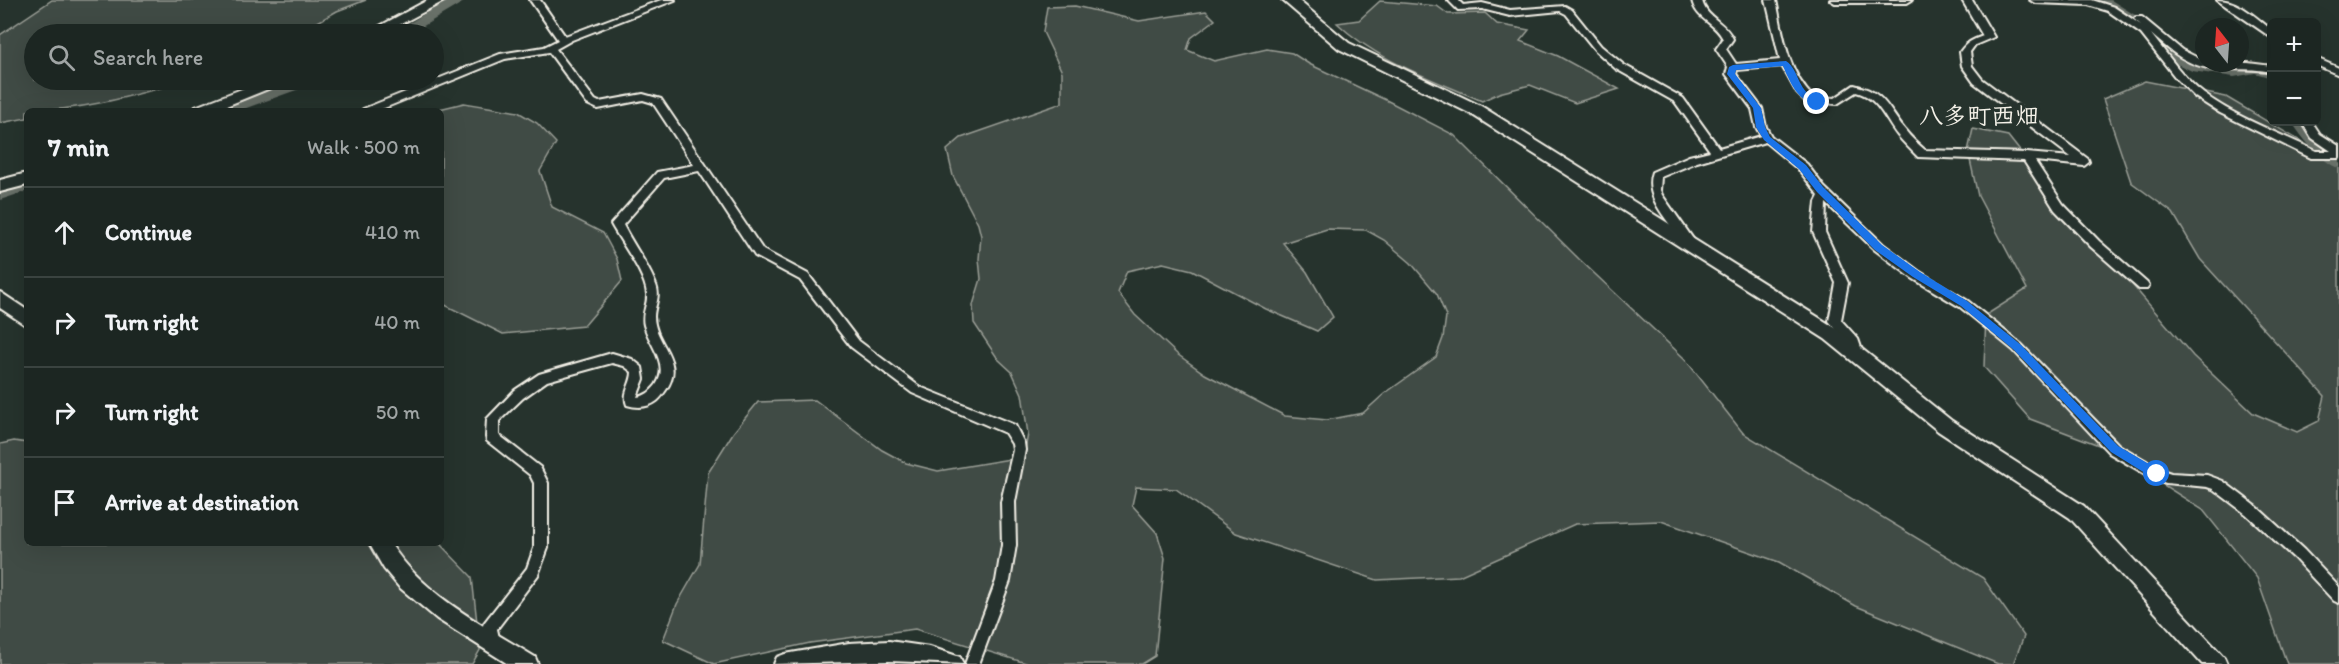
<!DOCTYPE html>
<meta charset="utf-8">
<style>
body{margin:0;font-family:Itim,"Klee One",sans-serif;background:#252e2a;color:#f1f3f6}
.controls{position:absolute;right:18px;top:18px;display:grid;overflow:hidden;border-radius:9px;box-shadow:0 6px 24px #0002}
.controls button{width:54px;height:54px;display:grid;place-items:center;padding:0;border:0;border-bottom:2px solid #3a4340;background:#1c2622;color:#f1f3f6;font:30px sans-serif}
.compass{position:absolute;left:2195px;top:18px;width:54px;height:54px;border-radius:50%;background:#1c2622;box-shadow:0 6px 24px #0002;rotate:343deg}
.stop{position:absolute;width:18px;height:18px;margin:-14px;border:4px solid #1a73e8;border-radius:50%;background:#fff}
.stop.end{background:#1a73e8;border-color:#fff;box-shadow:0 2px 6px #0008}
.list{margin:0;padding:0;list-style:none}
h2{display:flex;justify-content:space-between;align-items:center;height:78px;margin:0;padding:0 24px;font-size:26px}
h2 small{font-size:20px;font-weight:400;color:#a0a5a5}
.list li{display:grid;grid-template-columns:39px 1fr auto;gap:18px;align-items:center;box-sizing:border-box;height:90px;padding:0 24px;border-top:2px solid #3a4340}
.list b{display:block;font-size:22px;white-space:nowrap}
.list em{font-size:20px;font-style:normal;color:#a0a5a5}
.icon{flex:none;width:33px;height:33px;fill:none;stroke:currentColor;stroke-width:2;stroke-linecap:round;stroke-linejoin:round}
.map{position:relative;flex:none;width:2339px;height:664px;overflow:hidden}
.search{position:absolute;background:#1c2622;box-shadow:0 6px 24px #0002;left:24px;top:24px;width:420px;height:66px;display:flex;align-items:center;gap:15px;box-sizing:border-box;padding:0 21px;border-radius:33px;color:#a0a5a5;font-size:22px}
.panel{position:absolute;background:#1c2622;box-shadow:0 6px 24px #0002;left:24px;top:108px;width:420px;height:438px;border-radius:9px}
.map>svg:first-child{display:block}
.green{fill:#414b45;stroke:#9a9e96;stroke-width:1.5;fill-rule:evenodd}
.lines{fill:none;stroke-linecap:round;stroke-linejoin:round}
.river{fill:#676f68;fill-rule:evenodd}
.street-casing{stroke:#f4f1e8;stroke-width:4}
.secondary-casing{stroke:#f4f1e8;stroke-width:4}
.street{fill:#26332d;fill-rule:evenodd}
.secondary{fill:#26332d;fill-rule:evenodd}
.route{fill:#1a73e8}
.labels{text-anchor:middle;stroke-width:6;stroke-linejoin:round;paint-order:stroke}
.quarter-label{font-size:24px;font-weight:bold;fill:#f4f1e8;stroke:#26332d}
</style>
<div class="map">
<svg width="2339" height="664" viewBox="0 0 2339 664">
<rect width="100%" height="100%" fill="#26332d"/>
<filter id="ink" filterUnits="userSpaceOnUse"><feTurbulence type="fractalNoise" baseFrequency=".0167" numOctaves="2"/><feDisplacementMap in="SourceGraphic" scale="12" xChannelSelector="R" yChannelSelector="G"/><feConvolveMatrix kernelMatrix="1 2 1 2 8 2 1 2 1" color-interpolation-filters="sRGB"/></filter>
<g filter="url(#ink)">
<path class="green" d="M52,0H366L337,11L297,34H34V80H189C135,95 83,111 27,111V118L0,123V35Z
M1380,1L1437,6L1448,14L1485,13L1497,24L1529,30L1520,41L1558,56L1619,89L1575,103L1530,85L1499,93L1482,101C1433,79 1377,61 1337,23L1359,20Z
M1075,6L1139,21L1206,11L1215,20L1191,38L1187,50L1214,61L1267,49L1292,53L1309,64L1388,101L1454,135L1579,259L1685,359L1743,433L1983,578L2024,636L2013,664H1998L1856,606L1779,562L1661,521L1575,524L1459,576L1377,580L1236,533L1176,489L1136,487L1132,505L1157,533L1165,558L1155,656L1142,664H1029L915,629L810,643L714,664L663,640L677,604L700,564L708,473L733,433L758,402L815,400L882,450L906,463L938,471L1016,458L1025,450L1028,434L1022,394L1012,372L998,359L974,323L973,305L981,279L979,259L981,236L978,224L953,176L947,150L961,138L1062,103V72L1043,32L1047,7ZM1327,229L1366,230L1384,240L1411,263L1437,294L1446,316L1443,338L1436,357L1384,394L1363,413L1327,420L1285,416L1205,374L1177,354L1135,315L1118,293L1127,271L1163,263L1192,270L1266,309L1317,331L1333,317L1307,272L1283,243Z
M2145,81L2226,97L2339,164V664H2287L2257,578L2203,510L2104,447L2030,419L1984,367L1986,315L2027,289L1978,196L1968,151L1973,129L2008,136L2041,178L2193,356L2253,413L2297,432L2319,421L2325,396L2200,259L2173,213L2131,182L2103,99Z
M464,103L518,112L537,123L556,143L540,171L552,207L603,233L617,259L622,281L584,326L503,334L441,303V111H431Z
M14,441L27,443V543H439L472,577L480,650L472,664H0V444Z"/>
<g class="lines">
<path class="river" d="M448,0H467L410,34H391Z
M2092,0H2111L2154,27L2189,56L2202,62L2234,67L2256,63L2272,67V78L2255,73L2234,77L2192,71L2177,64L2142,33Z
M292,80H315L313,84L238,111H214L216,107Z
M2292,122H2308L2319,134L2339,152V168C2323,164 2300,136 2292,122Z
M27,178V191L0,200V187Z"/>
<g class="street-casing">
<path id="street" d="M530,0H540L565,36L661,0H675L572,40L556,49L595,100L599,102L643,94L661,99L763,250L808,274L859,341L920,387L1015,425L1024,443L1025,450L1015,502L1016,545L1010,581L979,664H965L996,581L1002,545L1001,502L1013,450L1012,444L1005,433L912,393L851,347L800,280L755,256L699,171L664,178L623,225C633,245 648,264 656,285C661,298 654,305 654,317C655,345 686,360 666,390C663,394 661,398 657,401C648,408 637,408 627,405C622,393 632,384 632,372L624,366L612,363L547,381L523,398L499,421V435L540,467L548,483V548L538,575L497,629L500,642L498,647L493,649L488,647L482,628L484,623L527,568L534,548V483L530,475L487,441L486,437L487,419L515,390L539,374L612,353L632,359L642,367L644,379L637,397C646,396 650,392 656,385C670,364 649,345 644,325C641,313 648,305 647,294C645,273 621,243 611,224L657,172L694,165L653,103L643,100L598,109L587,104L549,52L505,59L377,111H362L363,109L500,54L544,47L558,40Z
M1448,0H1458L1463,5L1482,3L1510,10L1565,6L1572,10L1601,46L1624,65L1683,98L1719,148L1761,136L1756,127L1752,109L1726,74L1728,67L1716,49L1723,39C1715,22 1696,20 1692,0H1702C1705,18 1725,21 1733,39L1726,49L1736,64L1780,60L1766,0H1776C1783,34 1787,71 1813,97L1835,98L1854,85C1885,92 1887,108 1905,130C1911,138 1918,144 1925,150L2027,153L2071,157L1974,83L1962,66L1960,52C1967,42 1972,40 1983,36L1962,0H1972L1994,37L1975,45L1970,52L1972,66L1982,79L2088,159L2089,162L2084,166L2035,161L2063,204L2099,241L2147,283L2149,286L2147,289H2139L2091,247L2055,210L2024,161L1918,157C1911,150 1904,143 1898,136C1885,120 1878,97 1856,92L1837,104L1806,102L1797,93L1782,66L1737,70L1736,74L1762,108L1766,127L1771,136L1807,164L1824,187L1883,244L1920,272L1968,301L2021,344L2119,445L2162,470L2171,473L2207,475L2223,481L2256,506L2304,550L2339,587V603L2334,601L2294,558L2246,514L2213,489L2207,487L2166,483L2152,478L2109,453L2013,350L1960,307L1912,278L1875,250L1826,203L1825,232L1848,283L1841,320L1858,339L1864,356L1862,359H1854L1849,344L1829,321L1836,283L1813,232L1816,202L1819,196L1799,170L1765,142L1697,162L1661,177L1660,190L1662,195L1698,246L1696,249H1688C1675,227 1642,200 1652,172L1689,156L1710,151L1675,102L1616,69L1595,50L1566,14L1560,11L1510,16L1482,9L1458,10Z
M1830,0H1912L1907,3H1835Z
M2030,0H2092L2114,7L2141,25L2134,19L2136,17H2142L2182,50L2204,61V63H2248L2272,66V72C2253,68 2234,70 2215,69C2189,67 2170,51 2151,34C2167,54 2183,78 2204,94C2237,118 2279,133 2316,151H2331L2312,138L2302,122H2312L2320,134L2339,146V158H2311L2220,113L2195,97L2175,77L2141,34L2108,11L2088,5L2035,3Z
M2217,0C2239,0 2255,17 2272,30V38Z
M2316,58L2339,68V75L2316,65Z"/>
</g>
<g class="secondary-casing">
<path id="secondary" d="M428,0H446L382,34H365Z
M1282,0H1298L1349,43L1481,106L1837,329L1952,421L2084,506L2224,657L2227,664H2202L2070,518L1938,431L1825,339L1471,114L1339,49Z
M265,80H286L283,83L214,111H192L195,107Z
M27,173V185L0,192V180Z
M0,292L27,310V326L0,308Z
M369,543H390C424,596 483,625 535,657L538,664H508L437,619L399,587L384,569Z
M889,641L930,647L960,657L963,664L889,661L774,664L777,657L785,654L849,643Z"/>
</g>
<use href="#street" class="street"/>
<use href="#secondary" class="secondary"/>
</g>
</g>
<path class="route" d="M1786,61C1800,70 1797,94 1820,100V104C1799,105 1790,82 1783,66L1736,70L1735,74L1761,108L1765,127L1770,137L1806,165L1823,187L1882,245L1920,272L1967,301L2021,345L2118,446L2161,471V478H2153L2111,452L2014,350L1961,306L1913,277L1875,250L1817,192L1799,169L1764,140L1756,127L1753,108L1727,74L1729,67L1733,65Z"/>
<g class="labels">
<g class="quarter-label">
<text x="1979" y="124">八多町西畑</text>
</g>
</g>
</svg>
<div class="controls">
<button>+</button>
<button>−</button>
</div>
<svg class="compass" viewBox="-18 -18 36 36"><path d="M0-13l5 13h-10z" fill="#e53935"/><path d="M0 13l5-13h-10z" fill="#a0a5a5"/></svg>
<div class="stop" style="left:2157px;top:474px"></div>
<div class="stop end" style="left:1817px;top:102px"></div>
<div class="search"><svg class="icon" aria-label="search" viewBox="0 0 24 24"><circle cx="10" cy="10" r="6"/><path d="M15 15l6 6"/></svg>Search here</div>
<section class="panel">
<h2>7 min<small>Walk · 500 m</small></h2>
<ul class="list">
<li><svg class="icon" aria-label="ahead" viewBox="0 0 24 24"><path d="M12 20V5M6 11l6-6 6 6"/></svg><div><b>Continue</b></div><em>410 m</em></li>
<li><svg class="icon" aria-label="right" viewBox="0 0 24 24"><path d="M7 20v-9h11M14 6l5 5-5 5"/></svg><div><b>Turn right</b></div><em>40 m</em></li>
<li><svg class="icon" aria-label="right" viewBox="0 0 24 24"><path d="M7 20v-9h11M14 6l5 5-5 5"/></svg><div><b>Turn right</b></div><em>50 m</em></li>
<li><svg class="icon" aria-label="arrive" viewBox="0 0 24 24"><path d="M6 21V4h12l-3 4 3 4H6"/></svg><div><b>Arrive at destination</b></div></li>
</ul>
</section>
</div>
